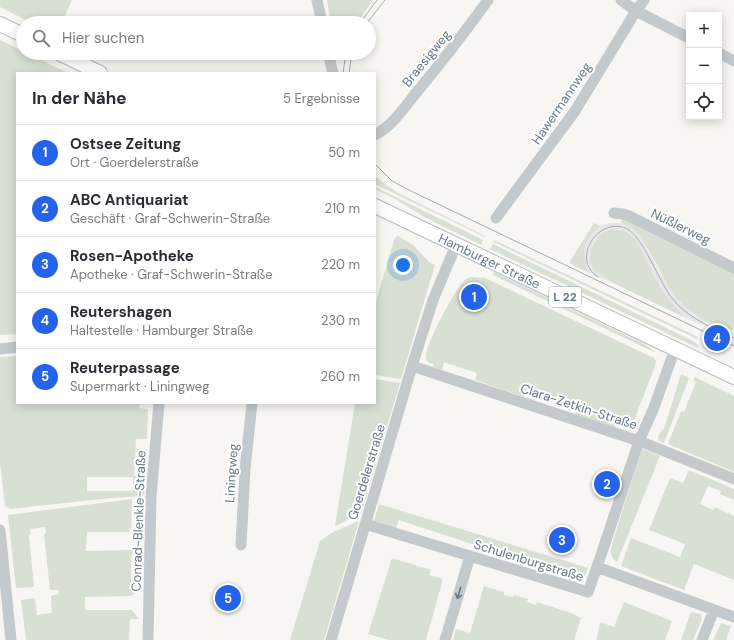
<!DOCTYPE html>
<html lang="de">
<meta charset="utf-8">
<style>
body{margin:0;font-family:"DM Sans",sans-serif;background:#f7f7f7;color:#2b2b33}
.controls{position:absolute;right:12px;top:12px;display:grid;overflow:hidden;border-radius:0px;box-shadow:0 2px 10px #0003}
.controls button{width:36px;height:36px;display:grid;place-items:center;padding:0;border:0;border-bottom:1px solid #e1e1e2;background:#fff;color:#2b2b33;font:20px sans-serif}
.you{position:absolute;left:403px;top:265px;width:14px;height:14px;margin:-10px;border:3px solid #fff;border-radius:50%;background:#1a73e8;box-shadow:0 0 0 6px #1a73e833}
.badge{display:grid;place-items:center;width:26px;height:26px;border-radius:50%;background:#2563eb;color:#fff;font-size:13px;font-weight:700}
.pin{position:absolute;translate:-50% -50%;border:2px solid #fff;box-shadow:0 1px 4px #0006}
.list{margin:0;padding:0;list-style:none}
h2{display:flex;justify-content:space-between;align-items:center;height:52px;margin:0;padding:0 16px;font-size:17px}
h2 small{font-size:13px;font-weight:400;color:#7c7c81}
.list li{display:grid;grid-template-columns:26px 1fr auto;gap:12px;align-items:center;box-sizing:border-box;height:56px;padding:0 16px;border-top:1px solid #e1e1e2}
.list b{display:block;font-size:15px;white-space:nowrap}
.list p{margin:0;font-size:13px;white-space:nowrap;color:#7c7c81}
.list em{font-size:13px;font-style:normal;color:#7c7c81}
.icon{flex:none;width:22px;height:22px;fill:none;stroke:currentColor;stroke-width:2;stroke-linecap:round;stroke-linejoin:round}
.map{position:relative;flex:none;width:734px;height:640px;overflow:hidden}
.search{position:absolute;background:#fff;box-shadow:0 2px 10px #0003;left:16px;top:16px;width:360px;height:44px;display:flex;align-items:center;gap:10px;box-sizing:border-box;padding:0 14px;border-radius:22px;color:#7c7c81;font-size:15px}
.panel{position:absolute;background:#fff;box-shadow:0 2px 10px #0003;left:16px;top:72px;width:360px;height:332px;border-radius:0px}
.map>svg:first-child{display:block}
.built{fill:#e7e8e6}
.green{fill:#d8dfd3;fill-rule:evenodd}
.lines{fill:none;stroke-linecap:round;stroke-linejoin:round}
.major-casing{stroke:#b7bcbf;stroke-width:16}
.minor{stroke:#c4c9cc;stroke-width:11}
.major{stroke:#fff;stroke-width:14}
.tram{stroke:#a4acb1;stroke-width:1}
.oneway{stroke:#637987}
.labels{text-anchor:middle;stroke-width:4;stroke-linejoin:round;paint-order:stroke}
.shield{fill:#fff;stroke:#92a1ab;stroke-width:1}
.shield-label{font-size:12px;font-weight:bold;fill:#637987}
.street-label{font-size:13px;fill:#637987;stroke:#fff}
</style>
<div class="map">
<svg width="734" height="640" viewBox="0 0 734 640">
<rect width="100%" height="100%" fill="#f7f6f3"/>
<path class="built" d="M609,223H621L634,229L642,238L660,273L693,314L705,322L702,325L688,319L670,301L655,278L637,242L620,229H610L602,233L595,240V272L619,286L589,273L585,265L584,256L585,246L591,234L600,226Z"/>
<path class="green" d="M0,0H72L62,23H32L0,7Z
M327,0H373L357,23H331Z
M0,40L23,51V53H27L68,73H17V334L0,335Z
M375,176L386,185L398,193L485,236V237L375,184Z
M375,187L483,240L481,245L426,218L397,200L375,189Z
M623,214L734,268V331L715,323L705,322L684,306L675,296L668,285L642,238L634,229L621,223Z
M594,223L600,226C584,239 580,253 589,273L569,263Z
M611,229C617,229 623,230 628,233C641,242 648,265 655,278C664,294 674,307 688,319L619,286L595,272L590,261V251L598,237L602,233Z
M398,236L413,245L430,263L435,265L401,379L375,375V305L394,240L396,237Z
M494,240L698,337L697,339L494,242Z
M493,244L695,342L699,346L698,348L490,249Z
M494,272L646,345L656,353L493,275Z
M471,277L485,278L654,358L656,361L655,366L633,423C627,427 623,427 616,426L611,429L574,415L576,409L526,391L524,397L475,380L477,373L444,362L442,370L433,367L434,364C431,363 427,363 426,359C423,349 454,291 463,282C465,279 468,278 471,277Z
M17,356V403H140L139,408L148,409L147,439H136L134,476H145L144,496L111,498L10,509L5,506L0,462V357ZM87,477H133V491H87Z
M681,374L689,378L664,443L659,441L658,437L662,430L664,429Z
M695,377L734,396V472L668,444L681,411L684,412L696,382L693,381Z
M375,379L400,383L361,514L335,526L355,403H375Z
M642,449L660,456L617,562C610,557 610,552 612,544Z
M689,470L734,489V500L720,494L721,491L708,486L700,504L713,510L715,507L734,516V580L694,564L684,590L621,566L631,538L680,557L685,544L649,530L670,478L683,483Z
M132,499L131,529H129V532H87L86,551L133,550L131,558V588H139L132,596L85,597V610H132L139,619H130L129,640H26L21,600L35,598L37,615L52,613L51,596L59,594V590H50L44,534L46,533L45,527L30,529L31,534L29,535L34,587L16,588L8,515Z
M379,504L569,562L588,568L582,582L573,583L568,582L569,576L399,520L396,528L374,521Z
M359,521L324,640H290L320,541L333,532Z
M392,558L431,570L429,575L443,579L426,640H389L368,634Z
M484,586L504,592V595L513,597L514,595L528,599L527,602L536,605L537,602L571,613L581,618L574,640H453L456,629L470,633Z
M624,602L672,621L665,640H596L599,630L600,622L614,627Z
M691,612L701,614L702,619L693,640H681Z
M721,623L731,626L726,640H713Z"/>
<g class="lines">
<g class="major-casing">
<g id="major">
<path d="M0,24L23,35"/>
<path d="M59,53L100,73"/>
<path id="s1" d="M375,206L734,377"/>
</g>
</g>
<path class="minor" d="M317,0L322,23
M621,0L636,11L689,38
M328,53L333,73
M719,53L734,61
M375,135C392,126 404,108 416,93C441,63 465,32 488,0
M614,213L623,214L629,216L734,268
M496,218L575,111L636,11L644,0
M0,349L17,347
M412,366L639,441L734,479
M365,524L588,592L597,567L734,617
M0,530L11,640
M241,545L245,469L252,403
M597,567L639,441L653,410L675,349
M148,640L151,497L159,403
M331,640L412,366L433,300L456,245
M445,640L470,556
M702,640L714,610"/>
<use href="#major" class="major"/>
<path class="tram" d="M360,23L377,0
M367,23L385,0
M343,73L346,53
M349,73L352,53
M375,164L392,181L411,191L734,346
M598,277C569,259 600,213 629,230C643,239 660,282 671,297C687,318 711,327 734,338"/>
</g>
<defs><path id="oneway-shaft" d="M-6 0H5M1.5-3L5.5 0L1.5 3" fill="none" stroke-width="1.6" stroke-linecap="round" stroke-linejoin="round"/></defs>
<use class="oneway" href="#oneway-shaft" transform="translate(459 593) rotate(107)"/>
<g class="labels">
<rect class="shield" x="549" y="287" width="32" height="20" rx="3"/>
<g class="shield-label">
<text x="565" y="301">L 22</text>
</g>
<g class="street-label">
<text transform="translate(426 58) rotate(-51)" y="5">Braesigweg</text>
<text transform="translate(561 103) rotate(-56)" y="5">Hawermannweg</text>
<text transform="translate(681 226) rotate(26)" y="5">Nüßlerweg</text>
<text dy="5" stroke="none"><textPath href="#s1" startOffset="127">Hamburger Straße</textPath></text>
<text transform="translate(579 406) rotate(18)" y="5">Clara-Zetkin-Straße</text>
<text transform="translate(366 472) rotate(-73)" y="5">Goerdelerstraße</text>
<text transform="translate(231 473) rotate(-86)" y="5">Liningweg</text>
<text transform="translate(138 521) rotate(-88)" y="5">Conrad-Blenkle-Straße</text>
<text transform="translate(529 560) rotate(17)" y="5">Schulenburgstraße</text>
</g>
</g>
</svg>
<div class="controls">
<button>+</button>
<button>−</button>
<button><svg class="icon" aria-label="locate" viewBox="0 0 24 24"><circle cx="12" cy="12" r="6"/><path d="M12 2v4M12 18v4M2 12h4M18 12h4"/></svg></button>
</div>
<div class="you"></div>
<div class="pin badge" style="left:474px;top:297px">1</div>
<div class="pin badge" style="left:607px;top:484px">2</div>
<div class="pin badge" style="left:562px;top:540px">3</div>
<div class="pin badge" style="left:717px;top:338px">4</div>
<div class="pin badge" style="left:228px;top:598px">5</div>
<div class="search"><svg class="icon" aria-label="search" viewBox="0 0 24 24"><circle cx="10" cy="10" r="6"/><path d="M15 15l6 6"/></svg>Hier suchen</div>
<section class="panel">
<h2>In der Nähe<small>5 Ergebnisse</small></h2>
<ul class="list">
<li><span class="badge">1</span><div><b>Ostsee Zeitung</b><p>Ort · Goerdelerstraße</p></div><em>50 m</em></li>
<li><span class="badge">2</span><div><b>ABC Antiquariat</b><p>Geschäft · Graf-Schwerin-Straße</p></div><em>210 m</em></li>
<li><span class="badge">3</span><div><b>Rosen-Apotheke</b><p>Apotheke · Graf-Schwerin-Straße</p></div><em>220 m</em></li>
<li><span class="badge">4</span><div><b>Reutershagen</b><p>Haltestelle · Hamburger Straße</p></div><em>230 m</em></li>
<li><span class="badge">5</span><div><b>Reuterpassage</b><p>Supermarkt · Liningweg</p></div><em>260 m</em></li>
</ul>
</section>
</div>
